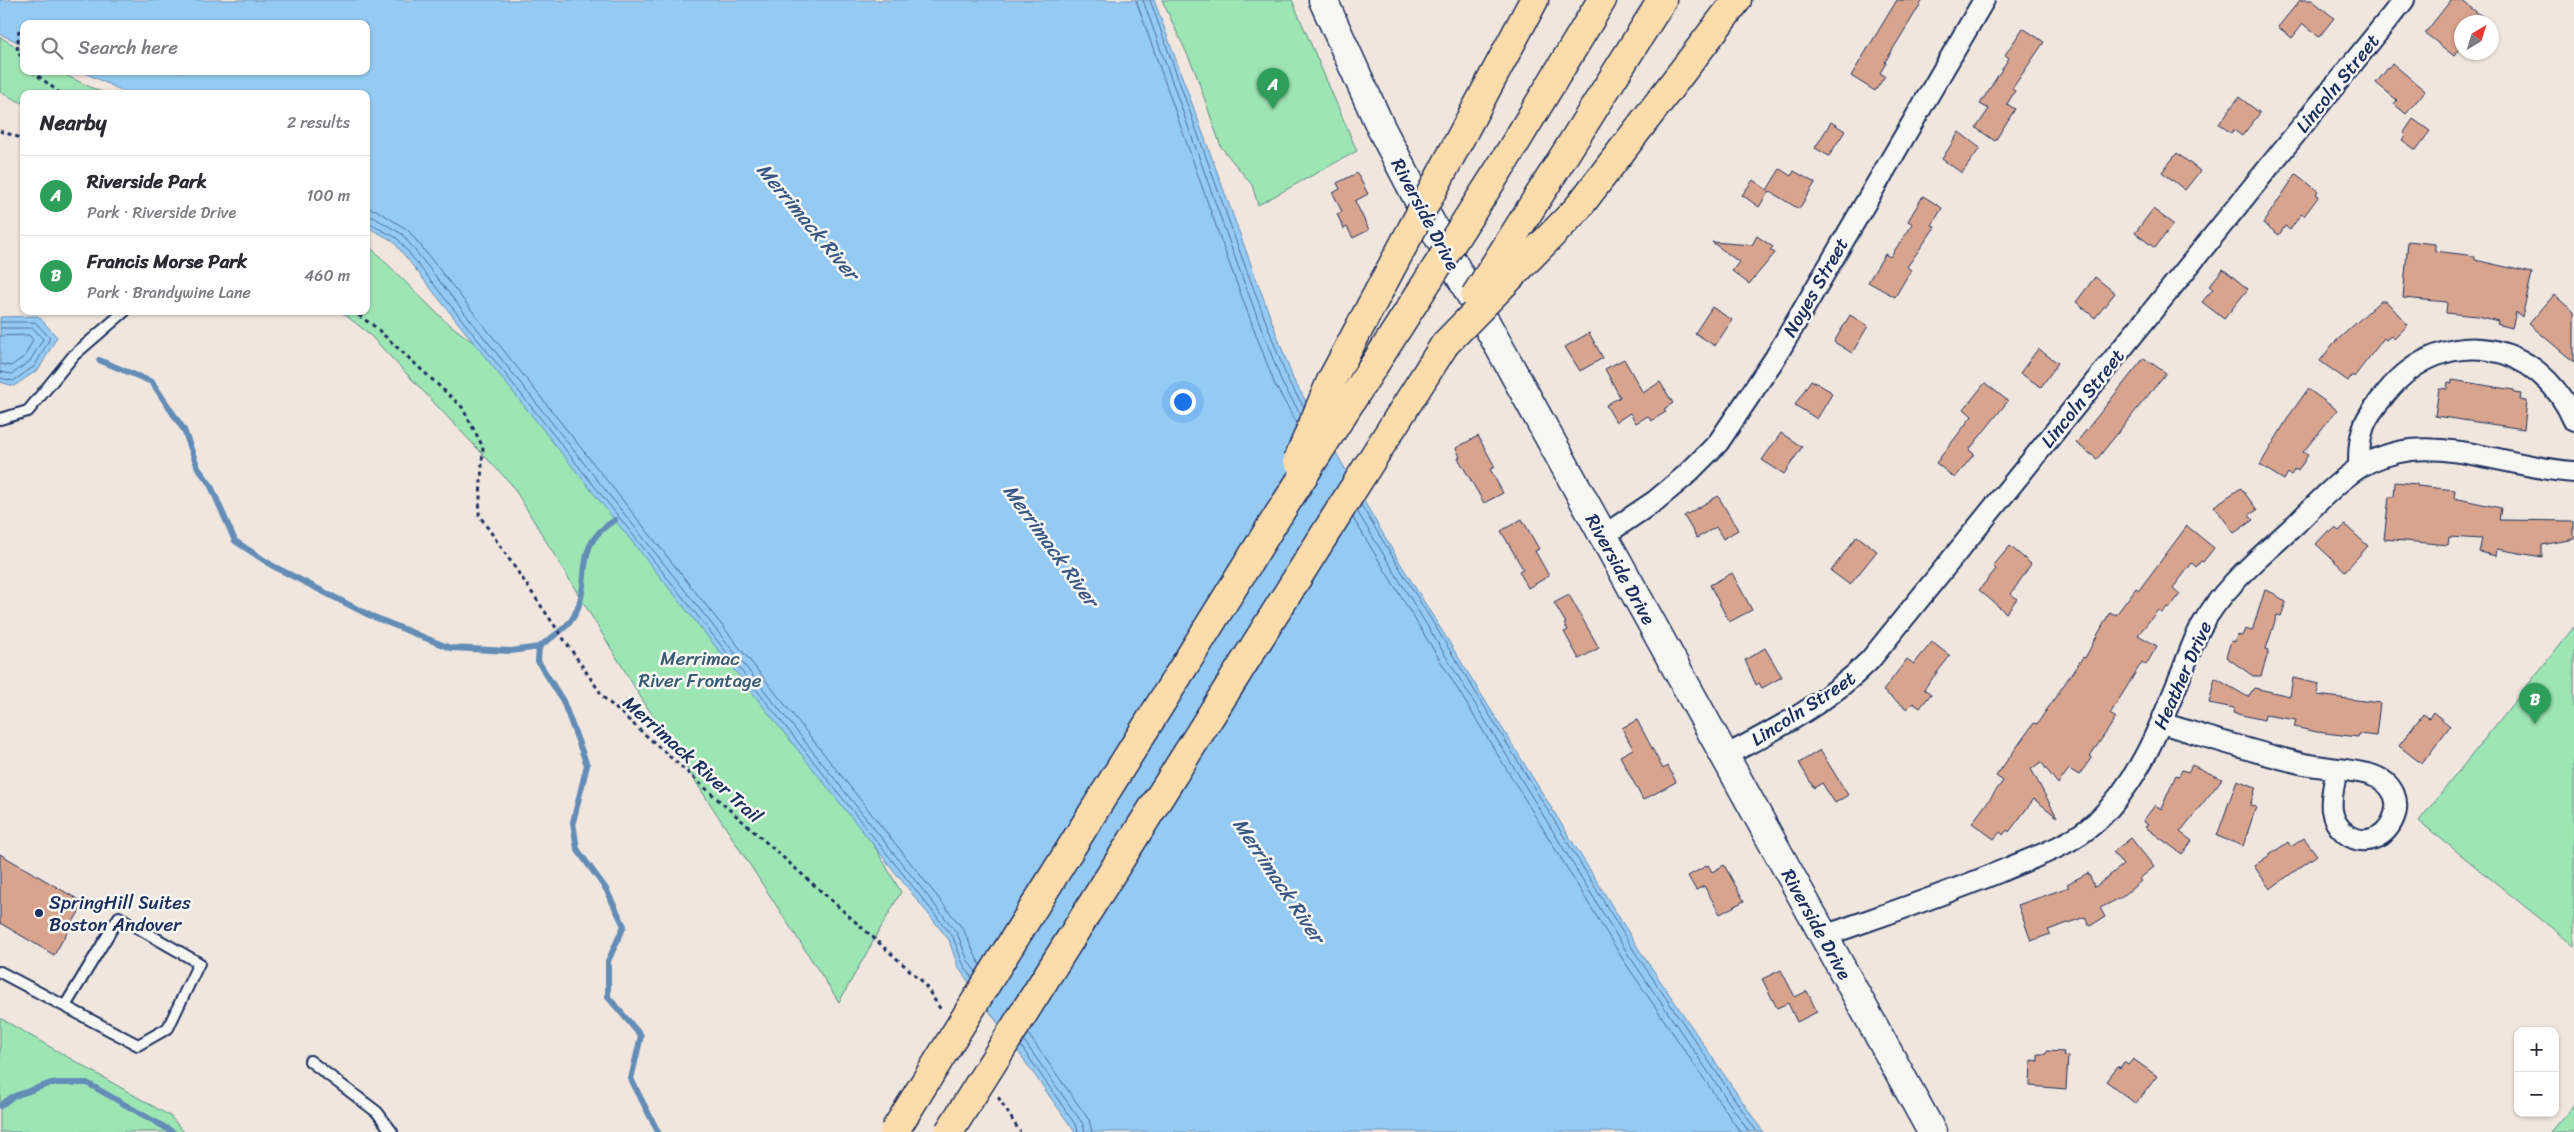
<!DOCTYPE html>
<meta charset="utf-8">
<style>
body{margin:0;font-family:Sriracha,sans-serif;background:#f2f2f3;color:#2b2b33}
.controls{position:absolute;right:15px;bottom:15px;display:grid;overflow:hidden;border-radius:10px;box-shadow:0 1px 4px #0004}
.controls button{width:45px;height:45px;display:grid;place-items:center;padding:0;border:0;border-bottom:1px solid #e1e1e2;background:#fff;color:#2b2b33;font:25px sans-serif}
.compass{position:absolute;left:2454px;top:15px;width:45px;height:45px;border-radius:50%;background:#fff;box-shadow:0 1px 4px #0004;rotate:38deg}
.you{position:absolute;left:1182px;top:401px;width:18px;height:18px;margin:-12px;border:4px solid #fff;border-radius:50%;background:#1a73e8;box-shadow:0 0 0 8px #1a73e833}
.badge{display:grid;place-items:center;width:32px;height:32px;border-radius:50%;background:#1b2f5e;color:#fff;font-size:16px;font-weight:700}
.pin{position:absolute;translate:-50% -41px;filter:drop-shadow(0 1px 2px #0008)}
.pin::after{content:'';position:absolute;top:26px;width:18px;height:15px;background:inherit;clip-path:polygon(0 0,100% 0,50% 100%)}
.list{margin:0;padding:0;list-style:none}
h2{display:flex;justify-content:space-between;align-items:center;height:65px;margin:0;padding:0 20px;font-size:21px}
h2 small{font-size:16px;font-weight:400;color:#7c7c81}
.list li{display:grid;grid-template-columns:32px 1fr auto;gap:15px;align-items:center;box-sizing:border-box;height:80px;padding:0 20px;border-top:1px solid #e1e1e2}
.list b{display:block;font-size:19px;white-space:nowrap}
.list p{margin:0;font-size:16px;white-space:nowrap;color:#7c7c81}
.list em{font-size:16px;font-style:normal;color:#7c7c81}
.icon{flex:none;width:28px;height:28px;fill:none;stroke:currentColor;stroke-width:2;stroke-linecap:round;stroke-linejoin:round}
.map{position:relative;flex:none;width:2574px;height:1132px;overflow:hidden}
.search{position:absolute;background:#fff;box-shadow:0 1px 4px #0004;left:20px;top:20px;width:350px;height:55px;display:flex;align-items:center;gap:12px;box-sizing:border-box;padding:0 18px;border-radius:10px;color:#7c7c81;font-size:19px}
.panel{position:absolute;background:#fff;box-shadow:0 1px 4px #0004;left:20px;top:90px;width:350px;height:225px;border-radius:10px}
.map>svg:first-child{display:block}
.green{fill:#9de5b3;stroke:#5c8a88}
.water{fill:#95cbf3;stroke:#648db7}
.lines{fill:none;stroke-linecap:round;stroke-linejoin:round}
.shore{stroke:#4c6d9a;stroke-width:1}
.stream{stroke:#648db7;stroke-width:6}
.building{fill:#d9a48d;stroke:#1b2f5e}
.lane-casing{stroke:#1b2f5e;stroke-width:14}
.street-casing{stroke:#1b2f5e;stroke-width:24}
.secondary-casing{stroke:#1b2f5e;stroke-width:31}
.highway-casing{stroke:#1b2f5e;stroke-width:31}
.path{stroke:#1b2f5e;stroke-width:3;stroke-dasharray:4 4;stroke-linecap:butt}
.lane{stroke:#f6f6f2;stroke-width:10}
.street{stroke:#f6f6f2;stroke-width:20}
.secondary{stroke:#f6f6f2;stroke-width:28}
.highway{stroke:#fddcac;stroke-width:28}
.highway-bridge-casing{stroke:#1b2f5e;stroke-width:31;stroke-linecap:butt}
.highway-bridge{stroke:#fddcac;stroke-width:28}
.poi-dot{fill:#1b2f5e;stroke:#f6f6f2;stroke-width:2}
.labels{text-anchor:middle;stroke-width:5;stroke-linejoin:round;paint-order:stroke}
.street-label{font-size:19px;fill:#1b2f5e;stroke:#f6f6f2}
.park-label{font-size:19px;fill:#3c5c73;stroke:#f6f6f2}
.poi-label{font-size:19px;fill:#1b2f5e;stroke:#f6f6f2;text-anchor:start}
.water-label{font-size:20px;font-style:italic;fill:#3a5683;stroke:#f6f6f2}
</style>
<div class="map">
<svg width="2574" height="1132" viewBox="0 0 2574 1132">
<rect width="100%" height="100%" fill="#f0e6de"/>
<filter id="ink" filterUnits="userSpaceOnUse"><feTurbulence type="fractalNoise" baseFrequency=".02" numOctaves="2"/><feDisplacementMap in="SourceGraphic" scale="10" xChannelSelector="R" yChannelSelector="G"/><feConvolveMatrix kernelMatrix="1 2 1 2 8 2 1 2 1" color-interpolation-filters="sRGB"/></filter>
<g filter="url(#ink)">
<path class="green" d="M1162,0H1292L1357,151L1258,205L1252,185L1221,147L1195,71Z
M0,37L24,51V71H57L105,94H24V104L0,92Z
M366,243L445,321L544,396L847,799L901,892L839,1002L640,696L512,485L367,332L340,311H366Z
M2574,627V946L2419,821Z
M0,1018L170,1116L184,1132H0Z
M2574,1105V1132H2551Z"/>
<path class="water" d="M0,0H1154L1293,379L1397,558L1638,948L1763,1132H1075L958,967L949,940L393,241L366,226V94H129L81,71H366V24H24V45L0,34Z
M38,316L57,337L39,369L14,386L0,382V317Z"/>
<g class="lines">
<path class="shore" d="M1136,0L1228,260L1275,385L1297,423
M1143,0L1235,258L1282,383L1301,415
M1150,0L1241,255L1288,381L1304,407
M366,208L376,210L408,230L963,929L980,965
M366,216L373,217L402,234L957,933L968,961L976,972
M366,222L397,238L953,937L963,964L972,978
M0,322H35L50,338L35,366L13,381L0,378
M0,328H33L43,339L30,361L12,374L0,372
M0,336L29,335L33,340L25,356L11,366L0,364
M1361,505L1634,951L1757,1132
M1357,511L1628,954L1749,1132
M1353,518L1622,958L1740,1132
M1028,1034L1089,1120L1092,1132
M1024,1041L1083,1124L1085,1132
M1021,1046L1077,1127L1078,1132"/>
<path class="stream" d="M99,360L152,382L184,430L198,468L210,484L235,541L273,566L369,615L450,648L511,651L539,647
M615,520C570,546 594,580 574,616C568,628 550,638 539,647L538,661L563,701L587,765L573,822L577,849L606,889L624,926L608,961V997L641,1036L631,1079L658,1132
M0,1106L12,1097L51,1083H87L173,1132"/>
</g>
<path class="building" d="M1897,0H1923L1885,62L1886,63L1880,73L1885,76L1875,91L1851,76Z
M2300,0H2312L2334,18L2319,37L2303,24L2292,38L2278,27Z
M2451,0H2461L2489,22H2462V47L2454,56L2425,33Z
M2023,28L2044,42L2012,89L2015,91L2007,104L2015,109L1995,141L1976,128L1989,109L1980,104L2009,58L2005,55Z
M2392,63L2425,91L2406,114L2394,104L2397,100L2376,83Z
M2239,97L2260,113L2242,136L2234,130L2231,133L2219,124Z
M2413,119L2430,131L2416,150L2402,140L2405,136L2403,134Z
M1831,122L1845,131L1829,156L1815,148Z
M1959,132L1980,148L1962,173L1942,159Z
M2177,153L2200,171L2185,190L2162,172Z
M1780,169L1791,176L1794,171L1815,183L1799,209L1769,191L1759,207L1742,195L1753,180L1767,190Z
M1357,173L1368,194L1355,201L1369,230L1353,238L1347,227L1344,229L1337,214L1342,212L1333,193L1340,189L1337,183Z
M2296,174L2318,191L2316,194L2319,196L2304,216L2301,214L2290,230L2285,226L2279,235L2263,223Z
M1923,196L1942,208L1932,225L1935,227L1907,267L1911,270L1895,297L1868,282L1885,254L1890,257L1913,224L1908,221Z
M2153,209L2173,224L2155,248L2135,233Z
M1757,236L1773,247L1770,250L1775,253L1749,284L1732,271L1739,262L1712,242L1752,245Z
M2408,241L2435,244V251L2475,256V260L2532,273L2522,317L2516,312L2512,328L2497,324L2498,321L2478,316L2446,313L2447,302L2403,298Z
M2223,269L2248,289L2224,319L2202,302L2213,289L2209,286Z
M2095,277L2115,293L2095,318L2076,302Z
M2554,295L2574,312V362L2529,324Z
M2380,301H2386L2408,325L2394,339L2391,336L2386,340L2384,338L2354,377L2352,375L2348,381L2320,361L2333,344Z
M1712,307L1732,320L1715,346L1695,333Z
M1850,315L1868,326L1852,353L1834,342Z
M1589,333L1603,358L1580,371L1565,347Z
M2038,349L2058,363L2041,387L2020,373Z
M2144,358L2166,373L2097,459L2076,443Z
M1624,359L1643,393L1660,382L1673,403L1664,409L1666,412L1651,421L1648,416L1636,423L1630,413L1616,422L1606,405L1620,397L1605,369Z
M1811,380L1830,391L1832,394L1817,419L1795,405Z
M2452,380L2514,390V393L2521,394L2520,400L2527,401L2524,429L2435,416L2439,388L2447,389L2448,382L2452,383Z
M1985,383L2008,401L1969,450L1974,454L1955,478L1936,463L1972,416L1964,409Z
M2308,389L2337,410L2303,452L2308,455L2298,471L2295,469L2291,475L2288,473L2284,480L2260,465L2289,416Z
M1781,433L1802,447L1784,474L1762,460Z
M1478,436L1495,467L1490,469L1503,493L1484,503L1458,458L1460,457L1456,448Z
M2395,482L2417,484V486L2455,490L2454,498L2501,508L2499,520L2574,521V539L2542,545V557L2497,549L2496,556L2479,552L2482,539L2449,537L2448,545L2384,539L2389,497H2394Z
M2241,488L2257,510L2249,515L2253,520L2234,533L2214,506Z
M1718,496L1738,530L1723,539L1716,527L1697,538L1684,516Z
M1522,519L1539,549L1535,551L1549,576L1528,588L1519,571L1523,569L1501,531Z
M2345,525L2368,546L2345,571L2316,544L2328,531L2330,533L2335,528L2339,531Z
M2187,526L2214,548L2203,562L2201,561L2196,567L2192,563L2173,588L2180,594L2169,609L2167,607L2162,613L2158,610L2138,635L2157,646L2146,665L2142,662L2110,714L2116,718L2090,756L2092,757L2079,775L2069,769L2058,784L2041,762L2031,769L2057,817L2034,799L2009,832L2007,830L2003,835L2000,832L1994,839L1972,823L2003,781L1996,776L2034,723L2037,724L2083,657L2085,658L2110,612L2116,615L2136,588L2139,590Z
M1857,536L1877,551L1850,585L1831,571Z
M2010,546L2031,564L2011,594L2017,599L2006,613L1979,590L1996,569L1993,566Z
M1732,573L1752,610L1729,622L1710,585Z
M2265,590L2273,593L2286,602L2281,616L2277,615L2266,649L2269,650L2261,676H2253L2226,657L2231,641L2235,642L2237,635L2242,636L2245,629L2252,631Z
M1569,595L1599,648L1579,659L1564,632L1568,630L1564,624L1566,623L1554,603Z
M1932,642L1950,656L1924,689L1931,694L1920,708L1913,703L1907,709L1883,691L1907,659L1914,664Z
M1765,648L1782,677L1762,688L1759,683L1756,685L1745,660Z
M2215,678L2248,697L2254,688L2290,696L2293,678L2319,684L2317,695L2380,703L2376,736L2359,734L2358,737L2317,732L2294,727L2296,720L2265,715L2264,720L2233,713L2234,708L2209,703Z
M2433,712L2450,726L2422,764L2399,746L2423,714L2429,718Z
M1637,720L1663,769L1668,766L1676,782L1643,800L1620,756L1633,749L1622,728Z
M1820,750L1848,795L1835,803L1822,783L1814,788L1799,763Z
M2192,765L2222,779L2180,832L2192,841L2182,854L2145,827L2148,825L2143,821L2155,805L2161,809L2176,775L2179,776L2182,770L2188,772Z
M2237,780L2256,787L2250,805L2256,807L2243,846L2217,836Z
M2131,838L2154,867L2139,879L2141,881L2122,897L2100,908L2105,917L2090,926L2085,917L2048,930L2050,934L2031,941L2018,905L2069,887L2067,884L2088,873L2095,887L2123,865L2113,852Z
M2304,838L2317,855L2270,889L2254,866L2288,842L2291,847Z
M0,854L84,903L54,955L0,923Z
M1708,865L1712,872L1724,865L1744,901L1720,914L1704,886L1696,890L1688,876Z
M1781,970L1795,997L1807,991L1817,1012L1797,1022L1788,1003L1777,1008L1762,979Z
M2047,1051L2064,1052L2063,1055L2068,1056L2066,1089L2030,1086L2031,1060L2038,1061V1054H2046Z
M2133,1059L2157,1076L2136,1104L2106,1081L2118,1066L2120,1068L2124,1062L2128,1065Z"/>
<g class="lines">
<g class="lane-casing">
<path id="lane" d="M0,419L28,411L74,355L125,311
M0,972L138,1045L168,1028L199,963L119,917L65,1006
M310,1061L377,1112L392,1132"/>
</g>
<g class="street-casing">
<path id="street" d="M2359,468C2359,454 2359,440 2364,426C2368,414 2379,402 2387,392C2444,322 2540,340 2574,421
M1603,536L1655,501L1685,476L1718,443L1775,358L1984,0
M2161,723C2208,737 2256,753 2304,764C2325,768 2347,769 2368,774C2425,790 2384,863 2345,833C2338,827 2333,819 2332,810C2330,797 2335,782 2337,769
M1725,756C1777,729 1829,702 1870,660L2404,0
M1824,936C1886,914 1950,893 2011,867C2040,855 2072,844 2096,822C2140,780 2160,726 2182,672C2188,657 2193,641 2201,627C2223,586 2262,556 2296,524C2315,505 2334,485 2357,469C2372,459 2393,452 2411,450C2465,445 2520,469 2574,472"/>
</g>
<g class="secondary-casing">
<path id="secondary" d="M1323,0L1381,128L1421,205L1932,1132"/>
</g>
<g class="highway-casing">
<path id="highway" d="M1471,118L1534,0
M1505,160L1602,0
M1545,186L1662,0
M1577,209L1737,0
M1350,494L1445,344"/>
</g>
<path class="path" d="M19,30L17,51L24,60
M32,71L61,94
M0,131L24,139
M352,311L374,326L462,407L483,447L479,515L604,698L923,982L941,1010
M998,1097L1020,1132"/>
<use href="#lane" class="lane"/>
<use href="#street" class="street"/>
<use href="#secondary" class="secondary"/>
<use href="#highway" class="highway"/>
<g class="highway-bridge-casing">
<path id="highway-bridge" d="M1475,296L1545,186
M1445,344L1577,209
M1298,460L1331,381L1471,118
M894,1132L1270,528L1505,160
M949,1132L1350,494"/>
</g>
<use href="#highway-bridge" class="highway-bridge"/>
</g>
</g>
<circle class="poi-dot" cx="39" cy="913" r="5"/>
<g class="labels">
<g class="street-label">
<text transform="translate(2337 83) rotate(-51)" y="7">Lincoln Street</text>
<text transform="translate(1426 214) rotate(62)" y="7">Riverside Drive</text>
<text transform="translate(1815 287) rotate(-60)" y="7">Noyes Street</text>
<text transform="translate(2082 398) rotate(-51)" y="7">Lincoln Street</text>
<text transform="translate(1621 569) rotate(61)" y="7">Riverside Drive</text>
<text transform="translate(2182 675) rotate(-66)" y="7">Heather Drive</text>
<text transform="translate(1803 708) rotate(-33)" y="7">Lincoln Street</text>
<text transform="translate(693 759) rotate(42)" y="7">Merrimack River Trail</text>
<text transform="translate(1817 924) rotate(61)" y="7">Riverside Drive</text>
</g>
<g class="park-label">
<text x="700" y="665">Merrimac<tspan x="700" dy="22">River Frontage</tspan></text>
</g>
<g class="poi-label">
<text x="49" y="909">SpringHill Suites<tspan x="49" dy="22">Boston Andover</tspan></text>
</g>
<g class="water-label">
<text transform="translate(808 221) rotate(50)" y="7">Merrimack River</text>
<text transform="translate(1051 545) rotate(54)" y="7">Merrimack River</text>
<text transform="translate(1279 880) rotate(56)" y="7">Merrimack River</text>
</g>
</g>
</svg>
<div class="controls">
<button>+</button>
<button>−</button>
</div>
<svg class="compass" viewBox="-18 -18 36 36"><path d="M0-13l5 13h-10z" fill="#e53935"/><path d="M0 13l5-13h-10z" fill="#7c7c81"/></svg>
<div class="you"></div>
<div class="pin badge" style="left:1273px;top:109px;background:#2e9e5b">A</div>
<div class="pin badge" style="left:2535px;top:724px;background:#2e9e5b">B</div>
<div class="search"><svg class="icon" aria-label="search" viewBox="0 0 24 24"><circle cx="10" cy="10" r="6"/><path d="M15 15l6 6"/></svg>Search here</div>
<section class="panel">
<h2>Nearby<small>2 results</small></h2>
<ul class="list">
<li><span class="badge" style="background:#2e9e5b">A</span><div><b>Riverside Park</b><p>Park · Riverside Drive</p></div><em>100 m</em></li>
<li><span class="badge" style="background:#2e9e5b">B</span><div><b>Francis Morse Park</b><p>Park · Brandywine Lane</p></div><em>460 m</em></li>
</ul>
</section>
</div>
